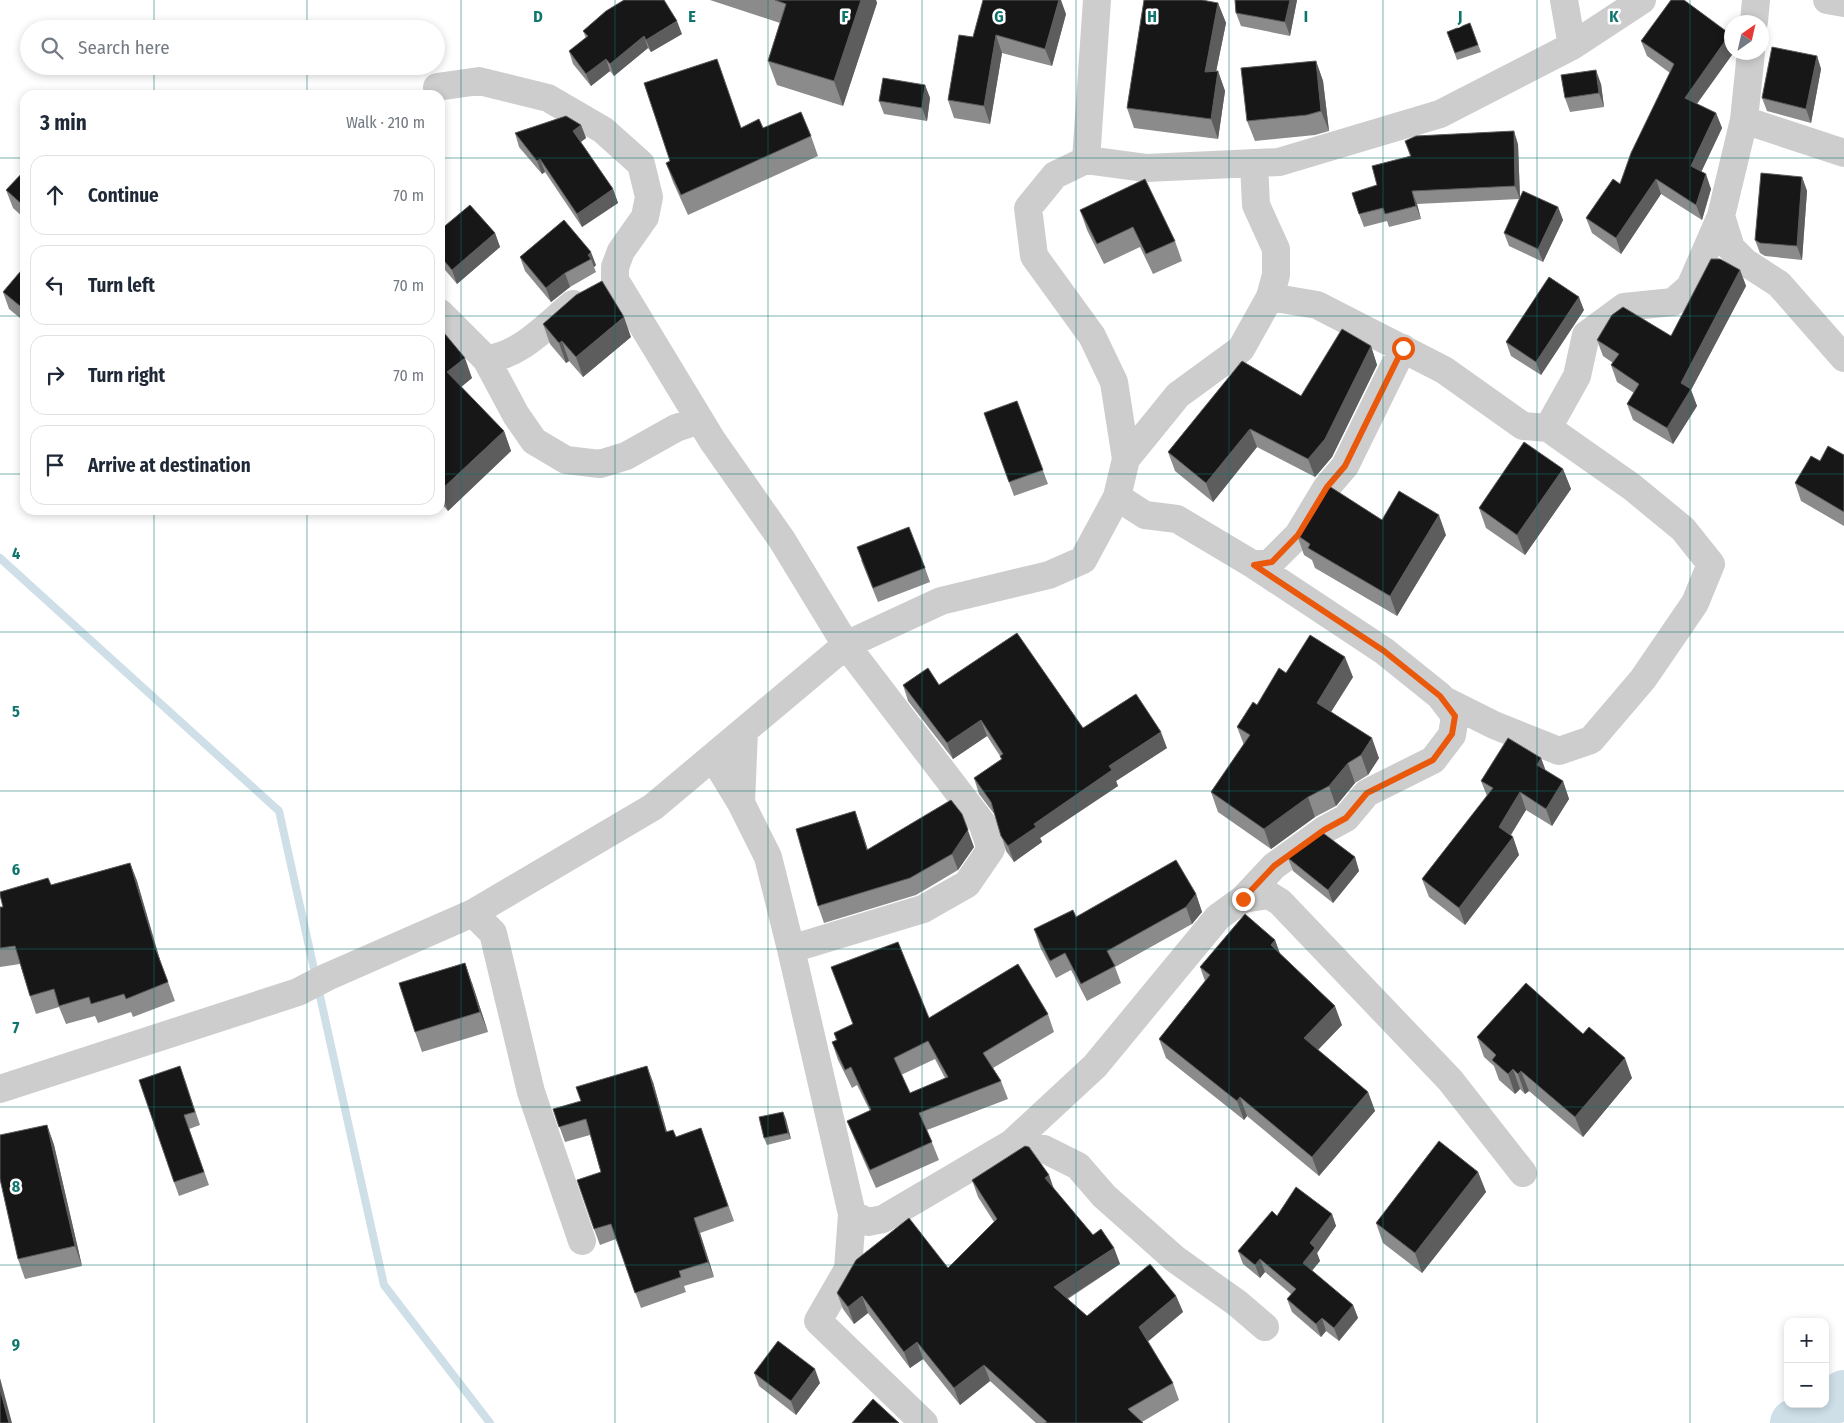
<!DOCTYPE html>
<meta charset="utf-8">
<style>
body{margin:0;font-family:"Fira Sans Condensed",sans-serif;background:#f2f2f3;color:#1f2937}
.controls{position:absolute;right:15px;bottom:15px;display:grid;overflow:hidden;border-radius:10px;box-shadow:0 2px 8px #0003}
.controls button{width:45px;height:45px;display:grid;place-items:center;padding:0;border:0;border-bottom:1px solid #e0e1e3;background:#fff;color:#1f2937;font:25px sans-serif}
.compass{position:absolute;left:1724px;top:15px;width:45px;height:45px;border-radius:50%;background:#fff;box-shadow:0 2px 8px #0003;rotate:34deg}
.stop{position:absolute;width:15px;height:15px;margin:-11px;border:4px solid #ea580c;border-radius:50%;background:#fff}
.stop.end{background:#ea580c;border-color:#fff;box-shadow:0 1px 5px #0008}
.list{margin:0;padding:0;list-style:none}
h2{display:flex;justify-content:space-between;align-items:center;height:65px;margin:0;padding:0 20px;font-size:21px}
h2 small{font-size:16px;font-weight:400;color:#747a83}
.list li{display:grid;grid-template-columns:32px 1fr auto;gap:15px;align-items:center;box-sizing:border-box;height:80px;margin:0 10px 10px;padding:0 10px;border:1px solid #e0e1e3;border-radius:15px}
.list b{display:block;font-size:19px;white-space:nowrap}
.list em{font-size:16px;font-style:normal;color:#747a83}
.icon{flex:none;width:28px;height:28px;fill:none;stroke:currentColor;stroke-width:2;stroke-linecap:round;stroke-linejoin:round}
.map{position:relative;flex:none;width:1844px;height:1423px;overflow:hidden}
.search{position:absolute;background:#fff;box-shadow:0 2px 8px #0003;left:20px;top:20px;width:425px;height:55px;display:flex;align-items:center;gap:12px;box-sizing:border-box;padding:0 18px;border-radius:28px;color:#747a83;font-size:19px}
.panel{position:absolute;background:#fff;box-shadow:0 2px 8px #0003;left:20px;top:90px;width:425px;height:425px;border-radius:15px}
.map>svg:first-child{display:block}
.lines{fill:none;stroke-linecap:round;stroke-linejoin:round}
.stream{stroke:#cedfe8;stroke-width:8}
.river{stroke:#cedfe8;stroke-width:48}
.street{stroke:#cdcdcd;stroke-width:28}
.wall{fill:#8b8b8b;fill-rule:evenodd}
.shaded-wall{fill:#5d5d5d}
.building{fill:#171717;stroke:#5d5d5d;fill-rule:evenodd}
.route{stroke:#ea580c;stroke-width:6}
.grid{fill:none;stroke:#0f766e;stroke-width:1;stroke-opacity:0.55}
.grid-label{font-size:16px;text-anchor:middle;font-weight:bold;fill:#0f766e;stroke:#fff;stroke-width:5;stroke-linejoin:round;paint-order:stroke}
</style>
<div class="map">
<svg width="1844" height="1423" viewBox="0 0 1844 1423">
<rect width="100%" height="100%" fill="#fff"/>
<g class="lines">
<path class="stream" d="M0,558L279,811L384,1285L490,1423"/>
<path class="river" d="M1794,1423L1844,1394"/>
<path class="street" d="M1564,0L1572,46
M1827,0L1844,3
M1754,22L1756,0
M437,87L479,81L548,98L603,130L641,164L649,197L645,217L621,251L615,267V280L712,440L782,540L846,645L982,823L991,849L967,884L923,909L791,949
M1744,120L1844,153
M1086,160L1097,0
M1721,216L1731,248L1745,262L1779,284L1844,358
M1270,297L1317,305L1444,370L1523,426L1548,428L1632,487L1683,529L1711,564L1695,603L1643,679L1591,740L1559,751L1494,725L1442,699
M440,313L486,359C520,356 547,325 573,304
M486,359L516,415L534,441L566,460L600,464L626,456L676,428L700,420
M1548,428L1577,376L1586,335L1624,307L1673,302L1690,287L1721,216L1744,120L1751,52
M1126,459L1178,395L1241,349L1270,297L1276,275V249L1256,205L1254,163
M1254,565L1271,562L1298,535L1327,487L1345,466L1403,348
M713,757L741,803L768,857L791,949L852,1214L848,1269L818,1321L924,1423
M741,803L744,731
M1243,899L1269,895L1280,902L1450,1080L1523,1173
M473,913L493,933L531,1092L582,1241
M0,1089L298,992L327,977L473,913L653,807L846,645L941,601L1049,575L1083,560L1117,497L1126,459L1114,382L1092,336L1034,256L1028,208L1055,175L1086,160L1146,168L1279,162L1440,114L1572,46L1642,0
M1012,1143L1044,1149L1078,1166L1104,1196L1175,1259L1237,1303L1265,1327
M852,1214L868,1222L883,1219L1012,1143L1095,1066L1218,917L1243,899L1274,866L1324,830L1346,818L1367,793L1433,760L1452,735L1455,716L1440,696L1384,651L1254,565L1177,519L1145,515L1117,497"/>
</g>
<path class="wall" d="M710,0H876L877,3L843,106L777,85L768,61L780,23Z
M1235,0H1297L1290,36L1241,26L1236,13Z
M1218,3L1226,23L1216,71H1218L1225,91L1218,139L1134,128L1127,108Z
M1066,14L1052,66L1002,53L990,124L954,118L948,100L973,37Z
M1470,23L1481,52L1457,60L1447,32Z
M583,31L682,34L651,52L648,48L614,76L610,71L591,86L573,64L569,51L586,38Z
M1730,34L1732,37V52H1734L1697,104L1716,113L1722,128L1701,172L1711,189L1702,220L1661,194L1621,254L1592,233L1586,218L1620,184L1670,73L1647,56L1641,41Z
M1817,56L1821,69L1811,123L1767,111L1762,98Z
M1316,61L1323,81L1329,131L1315,135L1255,141L1247,121Z
M1601,84L1604,107L1570,112L1565,98Z
M925,85L930,98L927,121L884,114L879,101Z
M581,125L586,138L581,142L613,189L618,203L582,227L545,172L542,174L519,147L515,133Z
M742,128H763L811,136L818,156L688,215L673,182L666,163Z
M1405,141L1518,144L1520,197L1558,207L1563,220L1543,262L1509,246L1504,233L1519,199L1417,204L1421,219L1389,227L1387,221L1364,227L1359,214L1377,185L1410,156Z
M25,170V219L13,208L6,190Z
M1802,177L1807,191L1802,260L1765,256L1760,253L1755,240Z
M1080,210L1175,241L1182,261L1153,274L1140,247L1104,264L1087,230Z
M564,220L596,265L594,267L596,272L570,287L551,302L525,271L520,257Z
M440,230L495,233L500,247L457,284L440,264Z
M25,266V322L9,309L3,292Z
M1740,270L1746,286L1691,390L1697,406L1673,444L1633,420L1627,404L1634,393L1617,382L1611,365L1613,363L1603,356L1597,340L1671,336Z
M1584,310L1541,375L1511,356L1506,342Z
M543,324L631,337L583,377L569,361L566,363L550,344Z
M440,328L472,378L461,387L504,431L511,451L448,511L440,502Z
M1371,346L1377,365L1332,457L1315,477L1257,447L1213,502L1175,471L1168,452L1301,396Z
M1017,401L1048,484L1014,496L984,413Z
M1844,455V526L1801,501L1795,483L1820,461Z
M1563,469L1571,489L1525,555L1486,528L1479,508Z
M1382,520L1446,535L1397,616L1315,568L1312,560L1304,555L1297,535Z
M861,560L925,568L930,582L878,602Z
M1286,673L1353,677L1331,712L1379,758L1368,775L1355,783L1336,806L1315,817L1271,849L1218,812L1211,792L1244,745L1237,727L1257,705Z
M903,685H939L1083,728L1167,748L1116,781L1118,786L1040,838L1042,842L1014,862L1006,851L995,815L979,794L974,778L1001,759L1000,756L987,736L953,759L908,701Z
M1541,758L1546,771L1563,781L1569,799L1552,826L1526,810L1511,835L1513,837L1519,855L1465,925L1429,897L1422,879L1487,796L1481,781Z
M855,811L868,850L974,847L958,870L916,895L824,923L818,906Z
M1355,857L1359,871L1333,903L1293,871L1288,858Z
M130,863L137,881L161,963L175,1001L133,1017L131,1012L98,1023L95,1016L66,1024L59,1007L36,1014L30,996L20,964L0,967V907H3L48,878L51,885Z
M1196,894L1202,912L1192,924L1115,967L1121,983L1087,1001L1071,970L1056,978L1040,947L1034,929L1076,917Z
M1275,940L1280,954L1342,1025L1318,1050L1368,1092L1375,1111L1319,1176L1247,1116L1244,1120L1166,1058L1159,1039L1205,981L1200,967Z
M472,983L488,1032L422,1052L415,1032Z
M1048,1014L1054,1032L993,1068L1001,1081L1008,1099L927,1130L939,1160L876,1188L854,1138L847,1121L870,1111L857,1085L852,1088L838,1060L832,1042L836,1040L834,1033L853,1024L929,1018ZM935,1059L945,1078L910,1093L901,1075Z
M1477,1037L1632,1078L1583,1137L1529,1091L1525,1094L1520,1089L1515,1094L1499,1080L1494,1066L1484,1057Z
M185,1080L200,1125L189,1129L209,1185L179,1196L174,1182Z
M653,1082L667,1132L676,1137L701,1128L734,1221L700,1233L714,1277L684,1286L686,1292L641,1308L616,1239L600,1245L594,1229L601,1172L590,1135L565,1142L553,1109Z
M783,1112L791,1139L767,1145L764,1138Z
M47,1125L54,1145L82,1266L25,1279L18,1259Z
M1478,1172L1486,1192L1422,1273L1383,1243L1376,1223Z
M1049,1175L1053,1188L1093,1235L1114,1248L1120,1264L1068,1299L1087,1316L1176,1296L1183,1312L1148,1341L1173,1383L1179,1400L1142,1422L1143,1423H1036L990,1381L960,1405L923,1359L910,1368L868,1313L854,1324L843,1309L837,1293L948,1268L994,1222L978,1197L972,1180Z
M1332,1214L1336,1226L1317,1253L1320,1261L1312,1271L1353,1305L1358,1318L1339,1341L1326,1331L1321,1337L1292,1312L1287,1299L1291,1294L1265,1272L1260,1278L1243,1264L1238,1251L1277,1216Z
M754,1373L820,1383L796,1415L759,1386Z"/>
<path class="shaded-wall" d="M861,0H876L877,3L843,106L834,81Z
M1059,0H1061L1066,14L1052,66L1045,49Z
M1290,0H1297L1290,36L1285,22Z
M1218,3L1226,23L1212,92L1205,72Z
M677,21L682,34L651,52L646,40Z
M1730,34L1732,37V52H1734L1690,113L1685,98Z
M996,35L1002,53L990,124L984,106Z
M644,36L648,48L614,76L610,64Z
M1817,56L1821,69L1811,123L1806,109Z
M606,59L610,71L591,86L586,74Z
M1316,61L1323,81L1329,131L1321,111Z
M1596,70L1601,84L1604,107L1599,93Z
M1218,71L1225,91L1218,139L1211,119Z
M925,85L930,98L927,121L922,108Z
M1716,113L1722,128L1697,181L1691,166Z
M581,125L586,138L578,144L573,131Z
M1514,131L1518,144L1520,199L1515,186Z
M540,159L545,172L542,174L537,161Z
M1706,174L1711,189L1702,220L1696,205Z
M1802,177L1807,191L1802,260L1797,246Z
M1656,179L1661,194L1621,254L1616,238Z
M613,189L618,203L582,227L577,214Z
M1412,191L1417,204L1421,219L1416,206Z
M1558,207L1563,220L1543,262L1538,249Z
M495,233L500,247L457,284L452,270Z
M591,252L596,265L594,267L591,259L588,255Z
M1740,270L1746,286L1691,390L1697,406L1673,444L1667,428L1681,383Z
M565,273L570,287L551,302L546,288Z
M1579,297L1584,310L1541,375L1536,362Z
M624,317L631,337L583,377L576,357Z
M562,341L569,361L566,363L559,343Z
M1371,346L1377,365L1332,457L1315,477L1308,459Z
M465,358L472,378L455,392L447,372Z
M1250,429L1257,447L1213,502L1206,483Z
M504,431L511,451L448,511L440,491Z
M1563,469L1571,489L1525,555L1517,535Z
M1439,515L1446,535L1397,616L1390,596Z
M1345,657L1353,677L1324,723L1317,703Z
M981,720L987,736L953,759L947,743Z
M1161,732L1167,748L1116,781L1118,786L1040,838L1042,842L1014,862L1008,846L1034,824L1109,766Z
M1372,738L1379,758L1368,775L1361,755Z
M1541,758L1547,775L1537,765Z
M1348,763L1355,783L1336,806L1329,786Z
M1563,781L1569,799L1552,826L1546,809Z
M1520,792L1526,810L1505,844L1499,827Z
M1308,797L1315,817L1271,849L1264,829Z
M855,811L861,828L873,867L867,850Z
M962,814L974,847L958,870L952,854Z
M1513,837L1519,855L1465,925L1459,908Z
M1355,857L1359,871L1333,903L1328,890Z
M130,863L137,881L162,968L156,950Z
M1196,894L1202,912L1192,924L1186,907Z
M1275,940L1282,959L1271,945Z
M465,963L472,983L488,1032L480,1012Z
M1335,1006L1342,1025L1311,1057L1304,1038Z
M1625,1058L1632,1078L1583,1137L1575,1117Z
M647,1066L653,1082L671,1147L666,1132Z
M1513,1069L1520,1089L1515,1094L1508,1074Z
M1521,1071L1529,1091L1525,1094L1518,1074Z
M1368,1092L1375,1111L1319,1176L1312,1157Z
M1240,1097L1247,1116L1244,1120L1237,1101Z
M783,1112L786,1119L791,1139L788,1133Z
M47,1125L54,1145L82,1266L75,1246Z
M1478,1172L1486,1192L1422,1273L1415,1253Z
M1049,1175L1055,1192L1045,1178Z
M1332,1214L1336,1226L1317,1253L1320,1261L1307,1276L1303,1263L1310,1243Z
M694,1218L700,1233L714,1277L708,1262Z
M1114,1248L1120,1264L1060,1303L1054,1287Z
M1260,1259L1265,1272L1260,1278L1255,1265Z
M862,1296L868,1313L854,1324L848,1307Z
M1176,1296L1183,1312L1145,1344L1139,1327Z
M1353,1305L1358,1318L1339,1341L1334,1328Z
M1322,1318L1326,1331L1321,1337L1316,1324Z
M917,1342L923,1359L910,1368L904,1352Z
M984,1365L990,1381L960,1405L954,1388Z
M815,1369L820,1383L796,1415L791,1401Z
M0,1378L12,1423H9L0,1389Z"/>
<path class="building" d="M624,0H664L677,21L646,40L644,36L610,64L606,59L586,74L569,51L588,36L583,31L606,11Z
M775,0H861L834,81L768,61L786,4Z
M983,0H1059L1045,49L996,35L984,106L948,100L959,35L973,37Z
M1144,0H1202L1218,3L1205,72L1218,71L1211,119L1127,108Z
M1235,0H1290L1285,22L1236,13Z
M1671,0H1684L1730,34L1685,98L1716,113L1691,166L1706,174L1696,205L1656,179L1616,238L1586,218L1613,179L1620,184L1631,153L1674,64L1641,41Z
M1470,23L1478,45L1455,53L1447,32Z
M1772,47L1817,56L1806,109L1762,98Z
M717,59L741,128L759,119L763,128L801,112L811,136L681,195L666,163L670,161L644,83Z
M1316,61L1321,111L1307,115L1247,121L1241,68Z
M1596,70L1599,93L1565,98L1561,75Z
M883,78L925,85L922,108L879,101Z
M566,116L581,125L573,131L613,189L577,214L540,159L537,161L515,133Z
M1514,131L1515,186L1412,191L1416,206L1385,214L1383,208L1359,214L1352,193L1377,185L1372,166L1411,156L1405,141L1416,136Z
M25,170V207L6,190Z
M1761,173L1802,177L1797,246L1760,243L1755,240Z
M1145,179L1175,241L1146,254L1133,227L1097,244L1080,210Z
M1523,191L1558,207L1538,249L1504,233Z
M470,205L495,233L452,270L440,256V230Z
M564,220L591,252L588,255L591,259L565,273L546,288L520,257Z
M1711,259H1720L1740,270L1681,383L1691,389L1667,428L1627,404L1639,384L1611,365L1619,354L1597,340L1612,315L1623,307L1671,336Z
M25,266V310L3,292Z
M1549,277L1579,297L1536,362L1506,342Z
M602,281L624,317L576,357L562,341L559,343L543,324L576,295Z
M440,328L465,358L447,372L504,431L440,491Z
M1342,329L1371,346L1325,439L1308,459L1250,429L1206,483L1168,452L1242,361L1301,396Z
M1017,401L1043,470L1009,482L984,413Z
M1524,442L1563,469L1517,535L1479,508Z
M1828,446L1844,455V512L1795,483L1811,456L1820,461Z
M1329,486L1382,520L1399,491L1439,515L1390,596L1308,548L1310,544L1297,535Z
M909,527L925,568L873,588L857,547Z
M1017,633L1083,728L1136,694L1161,732L1109,766L1112,770L1034,824L1036,827L1008,846L1001,836L991,802L974,778L1002,759L1000,756L1003,754L981,720L947,743L903,685L928,668L939,685Z
M1310,635L1345,657L1317,703L1372,738L1361,755L1348,763L1329,786L1308,797L1264,829L1211,792L1250,735L1237,727L1253,702L1257,705L1279,668L1286,673Z
M1508,738L1541,758L1537,765L1563,781L1546,809L1520,792L1499,827L1513,837L1459,908L1422,879L1493,788L1481,781Z
M951,800L962,814L968,830L952,854L910,878L818,906L796,829L855,811L867,850Z
M1323,833L1355,857L1328,890L1288,858Z
M1176,860L1196,894L1186,907L1107,951L1115,966L1081,984L1065,953L1050,961L1034,929L1073,910L1076,917Z
M130,863L156,950L168,982L126,999L124,994L91,1004L89,997L59,1006L54,989L30,996L15,946L0,948V907H3L0,895V892L48,878L51,885Z
M1245,914L1275,940L1271,945L1335,1006L1304,1038L1368,1092L1312,1157L1240,1097L1237,1101L1159,1039L1210,975L1200,967Z
M898,942L929,1018L1018,964L1048,1014L983,1053L1001,1081L919,1113L932,1142L870,1170L847,1121L871,1110L851,1067L845,1070L832,1042L837,1040L834,1033L853,1024L831,967ZM928,1041L948,1077L910,1093L894,1058Z
M465,963L480,1012L415,1032L399,983Z
M1526,983L1583,1034L1589,1027L1625,1058L1575,1117L1521,1071L1518,1074L1513,1069L1508,1074L1492,1060L1496,1055L1477,1037Z
M180,1066L195,1112L184,1115L204,1172L174,1182L139,1080Z
M647,1066L666,1132L673,1130L676,1137L701,1128L728,1206L694,1218L708,1262L679,1271L681,1277L635,1293L611,1224L594,1229L577,1180L601,1172L586,1119L559,1127L553,1109L581,1101L576,1087Z
M783,1112L788,1133L764,1138L759,1117Z
M47,1125L75,1246L18,1259L0,1179V1135Z
M1439,1141L1478,1172L1415,1253L1376,1223Z
M1025,1146L1029,1147L1049,1175L1045,1178L1093,1235L1101,1229L1114,1248L1054,1287L1087,1316L1150,1264L1176,1296L1139,1327L1173,1383L1128,1409L1143,1423H1045L1047,1422L984,1365L954,1388L917,1342L904,1352L862,1296L848,1307L837,1293L856,1260L909,1218L948,1268L997,1219L972,1180Z
M1296,1187L1332,1214L1310,1243L1315,1248L1303,1263L1353,1305L1334,1328L1322,1318L1316,1324L1287,1299L1296,1289L1260,1259L1255,1265L1238,1251L1272,1211L1277,1216Z
M778,1341L815,1369L791,1401L754,1373Z
M0,1389L9,1423H0Z
M873,1399L899,1423H852Z"/>
<g class="lines">
<path class="route" d="M1243,899L1274,866L1324,830L1346,818L1367,793L1433,760L1452,734L1455,716L1440,696L1384,651L1254,565L1272,562L1298,535L1327,487L1345,466L1403,348"/>
</g>
<path class="grid" d="M154,0V29M307,0V29M461,0V1423M615,0V1423M768,0V1423M922,0V1423M1076,0V1423M1229,0V1423M1383,0V1423M1537,0V1423M1690,0V1423M154,66V95M307,66V95M0,158H25M440,158H1844M0,316H25M440,316H1844M0,474H25M440,474H1844M154,510V1423M307,510V1423M0,632H1844M0,791H1844M0,949H1844M0,1107H1844M0,1265H1844"/>
<g class="grid-label">
<text x="538" y="22">D</text>
<text x="692" y="22">E</text>
<text x="845" y="22">F</text>
<text x="999" y="22">G</text>
<text x="1152" y="22">H</text>
<text x="1306" y="22">I</text>
<text x="1460" y="22">J</text>
<text x="1614" y="22">K</text>
<text x="16" y="559">4</text>
<text x="16" y="717">5</text>
<text x="16" y="875">6</text>
<text x="16" y="1033">7</text>
<text x="16" y="1192">8</text>
<text x="16" y="1350">9</text>
</g>
</svg>
<div class="controls">
<button>+</button>
<button>−</button>
</div>
<svg class="compass" viewBox="-18 -18 36 36"><path d="M0-13l5 13h-10z" fill="#e53935"/><path d="M0 13l5-13h-10z" fill="#747a83"/></svg>
<div class="stop" style="left:1403px;top:348px"></div>
<div class="stop end" style="left:1243px;top:899px"></div>
<div class="search"><svg class="icon" aria-label="search" viewBox="0 0 24 24"><circle cx="10" cy="10" r="6"/><path d="M15 15l6 6"/></svg>Search here</div>
<section class="panel">
<h2>3 min<small>Walk · 210 m</small></h2>
<ul class="list">
<li><svg class="icon" aria-label="ahead" viewBox="0 0 24 24"><path d="M12 20V5M6 11l6-6 6 6"/></svg><div><b>Continue</b></div><em>70 m</em></li>
<li><svg class="icon" aria-label="left" viewBox="0 0 24 24"><path d="M17 20v-9H6M10 6l-5 5 5 5"/></svg><div><b>Turn left</b></div><em>70 m</em></li>
<li><svg class="icon" aria-label="right" viewBox="0 0 24 24"><path d="M7 20v-9h11M14 6l5 5-5 5"/></svg><div><b>Turn right</b></div><em>70 m</em></li>
<li><svg class="icon" aria-label="arrive" viewBox="0 0 24 24"><path d="M6 21V4h12l-3 4 3 4H6"/></svg><div><b>Arrive at destination</b></div></li>
</ul>
</section>
</div>
